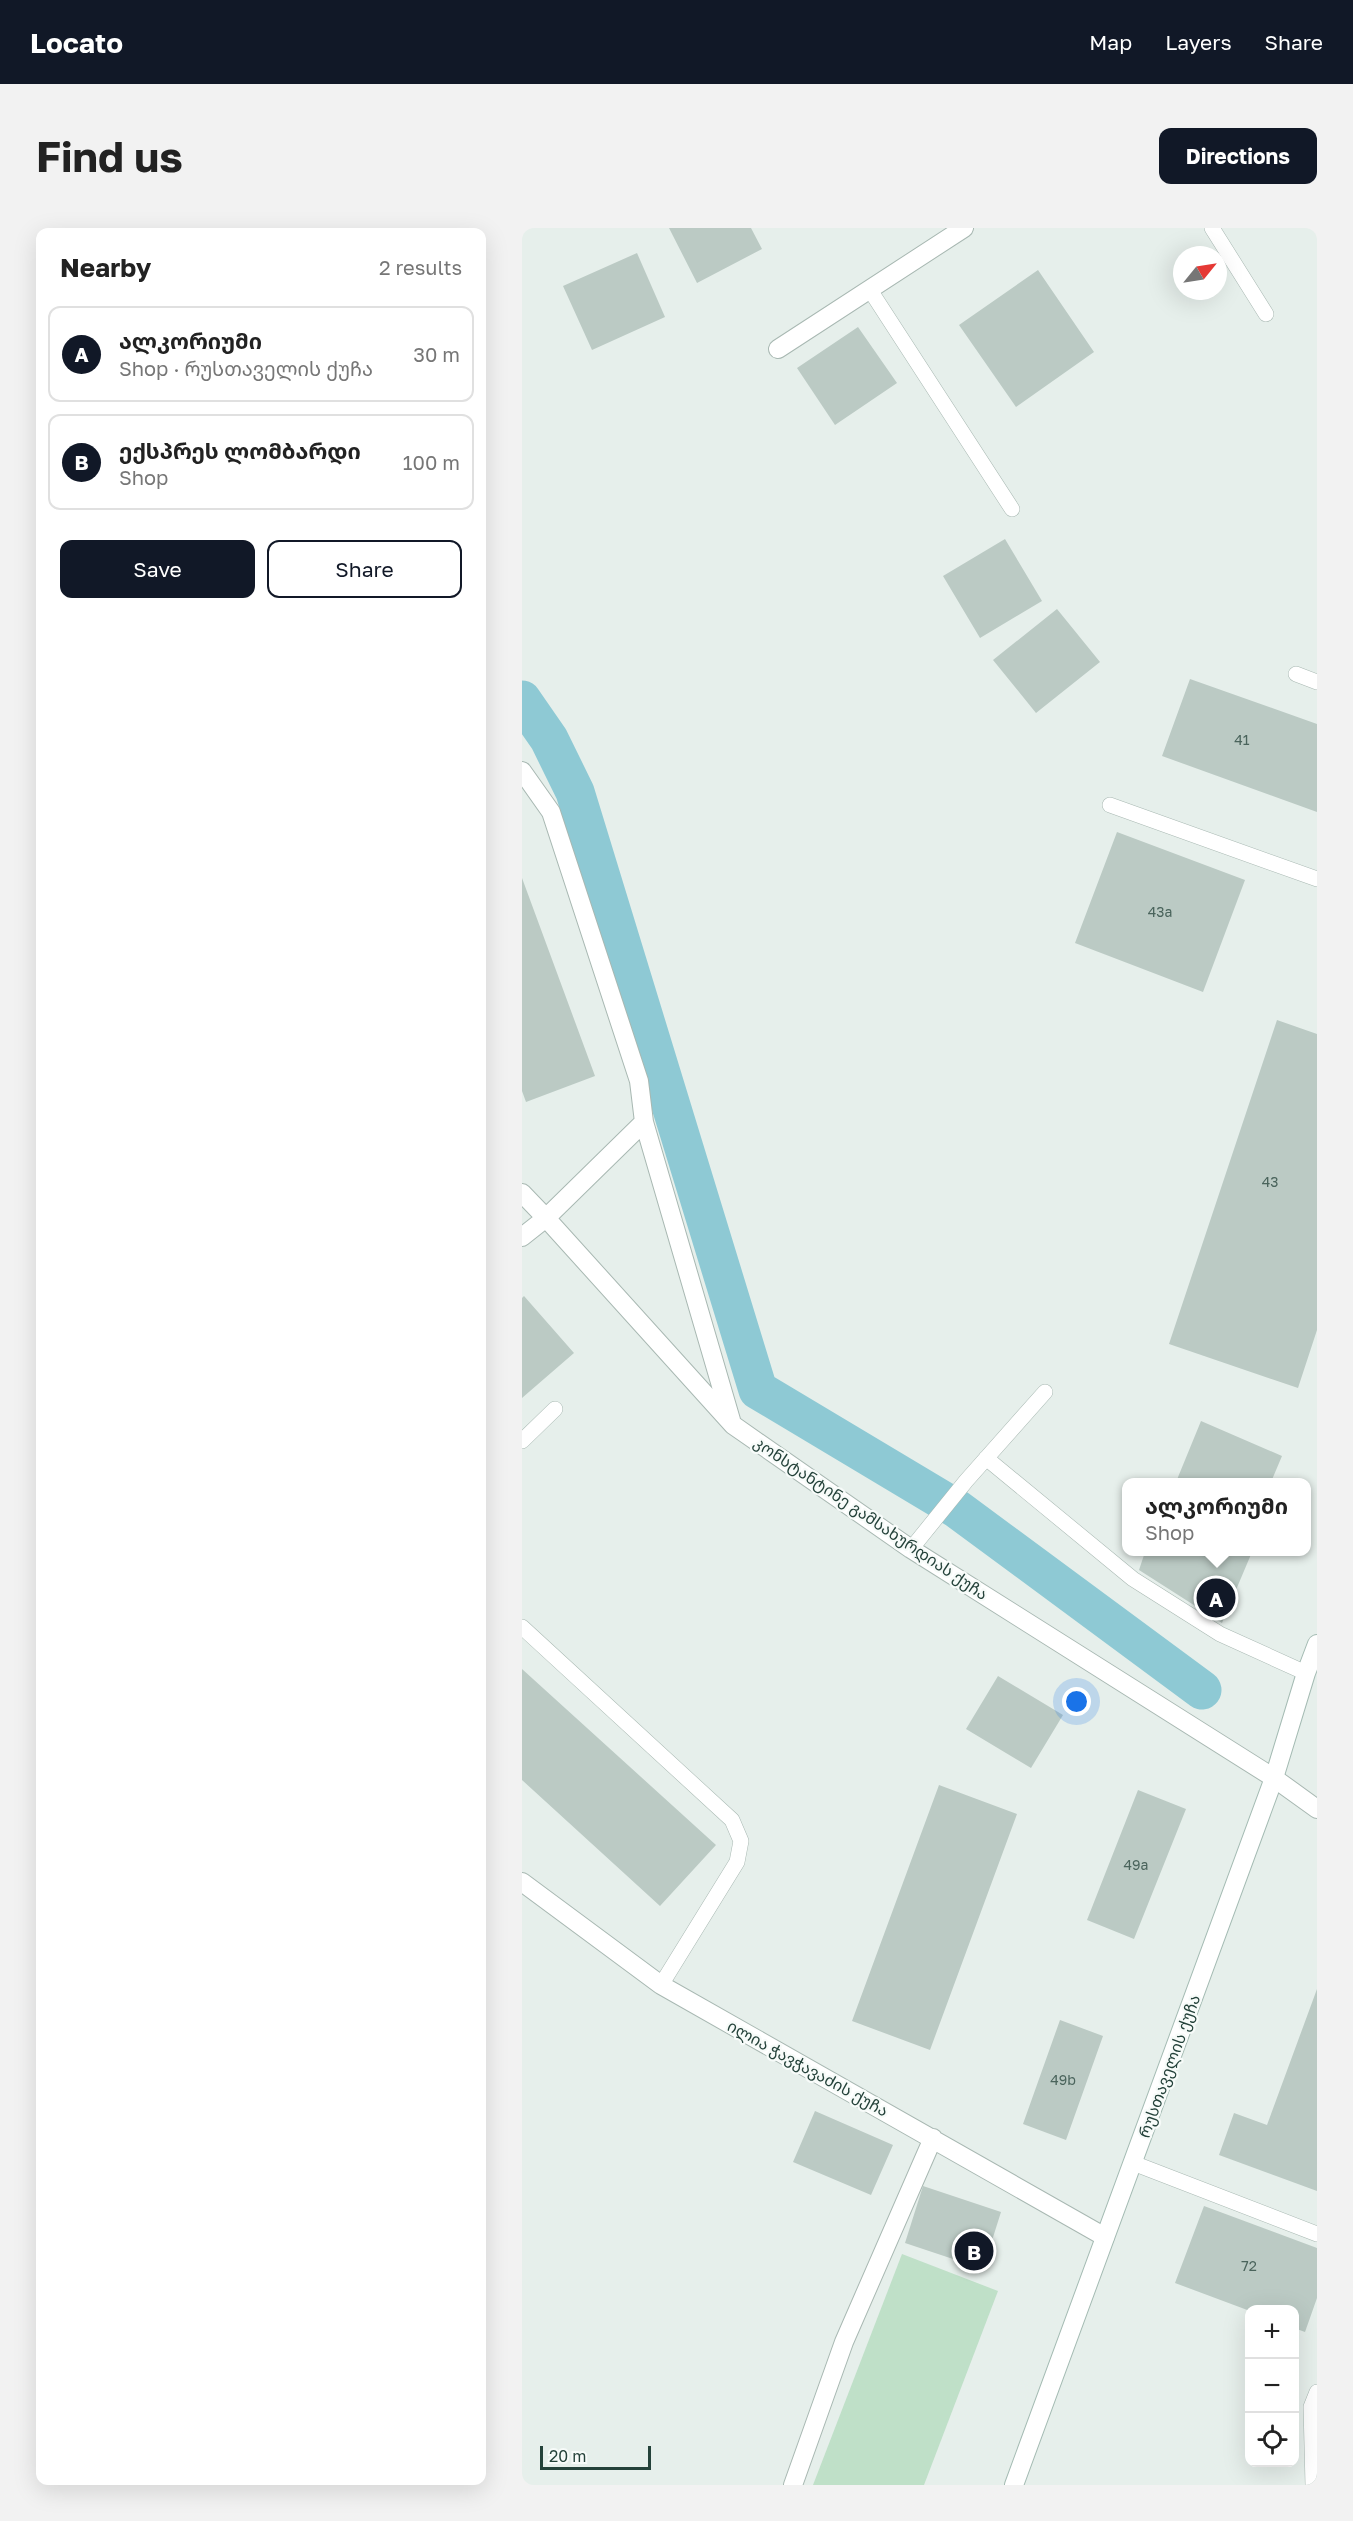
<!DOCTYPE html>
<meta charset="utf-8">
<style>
body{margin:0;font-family:"Golos Text","Noto Sans Georgian",sans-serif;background:#f2f2f2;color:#222}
.controls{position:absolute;right:18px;bottom:18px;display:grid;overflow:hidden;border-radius:12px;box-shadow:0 6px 24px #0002}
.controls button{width:54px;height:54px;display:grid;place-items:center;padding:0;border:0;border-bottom:2px solid #e0e0e0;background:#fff;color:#222;font:30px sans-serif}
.compass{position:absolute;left:651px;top:18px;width:54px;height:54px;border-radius:50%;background:#fff;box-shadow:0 6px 24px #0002;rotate:60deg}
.scale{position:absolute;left:18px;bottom:15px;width:111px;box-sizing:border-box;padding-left:6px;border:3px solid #24423a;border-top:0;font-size:16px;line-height:21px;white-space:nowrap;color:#24423a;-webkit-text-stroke:4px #f7fbf9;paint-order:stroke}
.you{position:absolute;left:555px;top:1474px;width:21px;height:21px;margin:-15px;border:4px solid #fff;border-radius:50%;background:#1a73e8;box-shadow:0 0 0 9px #1a73e833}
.badge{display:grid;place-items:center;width:39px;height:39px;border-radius:50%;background:#111827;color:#fff;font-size:20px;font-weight:700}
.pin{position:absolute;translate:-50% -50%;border:3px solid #fff;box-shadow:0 2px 6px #0006}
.popup{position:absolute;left:600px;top:1250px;width:189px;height:78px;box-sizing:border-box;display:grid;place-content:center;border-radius:12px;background:#fff;filter:drop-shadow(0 2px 4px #0005);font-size:20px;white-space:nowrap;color:#767676}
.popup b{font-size:22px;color:#222}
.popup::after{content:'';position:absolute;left:50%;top:100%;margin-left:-12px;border:12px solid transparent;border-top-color:#fff}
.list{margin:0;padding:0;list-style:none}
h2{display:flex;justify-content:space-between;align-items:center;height:78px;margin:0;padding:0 24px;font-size:26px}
h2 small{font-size:20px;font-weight:400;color:#767676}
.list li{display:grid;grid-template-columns:39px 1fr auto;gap:18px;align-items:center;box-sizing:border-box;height:96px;margin:0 12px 12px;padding:0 12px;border:2px solid #e0e0e0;border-radius:12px}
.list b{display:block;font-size:22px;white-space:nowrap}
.list p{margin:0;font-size:20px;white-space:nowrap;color:#767676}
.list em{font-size:20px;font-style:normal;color:#767676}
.actions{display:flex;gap:12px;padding:18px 24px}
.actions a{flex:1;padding:14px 0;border:2px solid #111827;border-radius:12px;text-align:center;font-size:21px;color:#111827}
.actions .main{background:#111827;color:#fff}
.icon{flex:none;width:33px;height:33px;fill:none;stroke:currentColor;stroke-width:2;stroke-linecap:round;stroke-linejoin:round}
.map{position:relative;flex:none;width:795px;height:2257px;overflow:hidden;border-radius:12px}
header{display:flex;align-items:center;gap:36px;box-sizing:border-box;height:84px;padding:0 30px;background:#111827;color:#fff}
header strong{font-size:28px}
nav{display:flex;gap:33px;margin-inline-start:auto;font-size:21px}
.intro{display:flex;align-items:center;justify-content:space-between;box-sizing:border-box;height:144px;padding:0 36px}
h1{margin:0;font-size:42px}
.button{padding:15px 27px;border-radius:12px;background:#111827;color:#fff;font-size:21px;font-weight:700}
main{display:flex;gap:36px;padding:0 36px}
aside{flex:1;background:#fff;border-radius:12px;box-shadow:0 6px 24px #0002}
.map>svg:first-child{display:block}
.green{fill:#bfe0c8}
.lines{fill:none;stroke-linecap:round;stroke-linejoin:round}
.canal{stroke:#8ec9d4;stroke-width:39}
.building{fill:#bbcac4}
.service-casing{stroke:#a8b8b2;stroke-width:16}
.minor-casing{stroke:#a8b8b2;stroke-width:20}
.secondary-casing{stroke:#a4bbb3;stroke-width:20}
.service{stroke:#fff;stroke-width:15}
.minor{stroke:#fff;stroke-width:18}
.secondary{stroke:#fff;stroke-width:18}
.labels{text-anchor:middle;stroke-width:4.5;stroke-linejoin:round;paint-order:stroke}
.number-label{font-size:14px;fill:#4a645c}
.street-label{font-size:16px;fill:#24423a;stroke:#f7fbf9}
</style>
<header>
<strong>Locato</strong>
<nav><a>Map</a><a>Layers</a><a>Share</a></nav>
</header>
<div class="intro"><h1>Find us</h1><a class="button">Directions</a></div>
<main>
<aside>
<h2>Nearby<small>2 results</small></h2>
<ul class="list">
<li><span class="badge">A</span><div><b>ალკორიუმი</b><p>Shop · რუსთაველის ქუჩა</p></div><em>30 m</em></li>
<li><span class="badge">B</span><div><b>ექსპრეს ლომბარდი</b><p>Shop</p></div><em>100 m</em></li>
</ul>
<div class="actions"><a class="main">Save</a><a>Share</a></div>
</aside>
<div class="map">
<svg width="795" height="2257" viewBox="0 0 795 2257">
<rect width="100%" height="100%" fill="#e6efeb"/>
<path class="green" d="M380,2026L476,2063L402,2257H291Z"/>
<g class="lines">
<path class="canal" d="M0,472L27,511L53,564L236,1162L435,1281L680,1462"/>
</g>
<path class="building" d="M147,0H229L240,21L175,55Z
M115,25L143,89L70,122L41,58Z
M516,42L572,124L494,179L437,97Z
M336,99L375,155L313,197L275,140Z
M483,311L520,373L458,410L421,348Z
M535,381L578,434L514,485L471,432Z
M668,451L795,496V584L640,528Z
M595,604L723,652L681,764L553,715Z
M0,650L73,848L4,874L0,863Z
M755,792L795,806V1102L776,1160L647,1116Z
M2,1068L52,1125L0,1170V1070Z
M679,1193L760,1228L749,1254H654Z
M623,1324H730L700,1395L617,1342Z
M0,1441L194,1617L138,1678L0,1552Z
M476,1448L541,1487L509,1540L444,1501Z
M417,1557L495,1586L408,1822L330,1793Z
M616,1562L664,1581L612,1711L565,1692Z
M795,1761V1963L697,1927L712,1885L745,1897Z
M538,1792L581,1808L544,1912L501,1896Z
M293,1883L371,1917L349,1967L271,1934Z
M401,1958L479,1984L461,2041L383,2015Z
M682,1978L795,2020V2070L783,2104L772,2100V2082L728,2083L653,2055Z"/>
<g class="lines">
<g class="service-casing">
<path id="service" d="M690,0L744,86
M348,62L490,281
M774,446L795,454
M588,577L795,651
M0,1213L33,1181
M464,1230L611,1351L698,1406L784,1445
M389,1321L444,1253L523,1164
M0,1399L210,1592L219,1613L215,1634L139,1757
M611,1935L795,2006
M791,2257L789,2179L795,2164"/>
</g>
<g class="minor-casing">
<path id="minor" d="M256,121L442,0
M0,543L29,584L117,853L122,894L209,1192
M0,965L24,990L211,1197L389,1321L752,1550L795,1581
M0,1009L24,990L122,894
M0,1654L139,1757L583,2009
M271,2257L322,2114L411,1910"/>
</g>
<g class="secondary-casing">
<path id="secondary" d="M492,2257L752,1550L784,1445L795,1416"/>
</g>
<use href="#service" class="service"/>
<use href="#minor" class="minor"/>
<use href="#secondary" class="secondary"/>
</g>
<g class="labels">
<g class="number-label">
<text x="720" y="517">41</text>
<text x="638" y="689">43a</text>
<text x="748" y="959">43</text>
<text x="614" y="1642">49a</text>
<text x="541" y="1857">49b</text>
<text x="727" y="2043">72</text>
</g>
<g class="street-label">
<text transform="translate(349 1290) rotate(34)" y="6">კონსტანტინე გამსახურდიას ქუჩა</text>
<text transform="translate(647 1838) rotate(-70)" y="6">რუსთაველის ქუჩა</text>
<text transform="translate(286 1840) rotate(29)" y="6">ილია ჭავჭავაძის ქუჩა</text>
</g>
</g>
</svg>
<div class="controls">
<button>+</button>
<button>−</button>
<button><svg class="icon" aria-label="locate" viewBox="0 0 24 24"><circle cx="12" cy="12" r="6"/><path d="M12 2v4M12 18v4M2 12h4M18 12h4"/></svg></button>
</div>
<svg class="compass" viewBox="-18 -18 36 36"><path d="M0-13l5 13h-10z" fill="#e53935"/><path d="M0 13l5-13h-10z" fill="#767676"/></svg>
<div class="scale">20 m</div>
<div class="you"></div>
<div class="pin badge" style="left:694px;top:1370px">A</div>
<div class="popup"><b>ალკორიუმი</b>Shop</div>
<div class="pin badge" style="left:452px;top:2023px">B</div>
</div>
</main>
